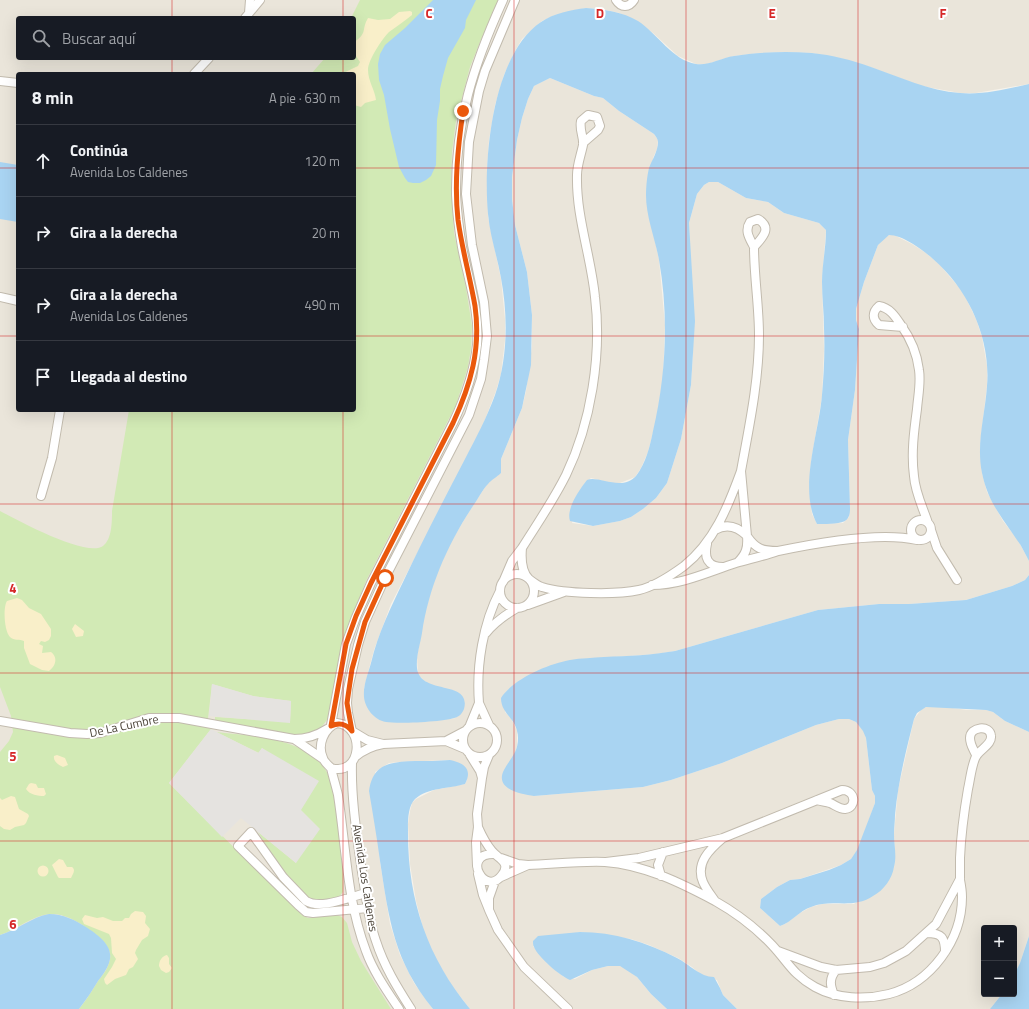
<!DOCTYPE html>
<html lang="es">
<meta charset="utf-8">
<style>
body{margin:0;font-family:"Titillium Web",sans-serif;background:#20242c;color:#f1f3f6}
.controls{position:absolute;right:12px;bottom:12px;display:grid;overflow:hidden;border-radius:4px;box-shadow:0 4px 16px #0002}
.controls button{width:36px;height:36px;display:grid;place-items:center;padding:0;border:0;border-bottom:1px solid #363941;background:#171b24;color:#f1f3f6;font:20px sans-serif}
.stop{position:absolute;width:12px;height:12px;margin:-9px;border:3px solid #ea580c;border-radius:50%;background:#fff}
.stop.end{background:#ea580c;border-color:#fff;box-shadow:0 1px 4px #0008}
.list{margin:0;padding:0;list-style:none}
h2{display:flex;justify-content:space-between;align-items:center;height:52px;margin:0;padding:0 16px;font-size:17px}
h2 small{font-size:13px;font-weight:400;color:#9ea1a6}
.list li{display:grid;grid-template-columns:26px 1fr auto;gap:12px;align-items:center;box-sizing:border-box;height:72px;padding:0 16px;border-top:1px solid #363941}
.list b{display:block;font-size:15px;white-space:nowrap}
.list p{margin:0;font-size:13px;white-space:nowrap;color:#9ea1a6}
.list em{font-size:13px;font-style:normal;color:#9ea1a6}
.icon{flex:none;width:22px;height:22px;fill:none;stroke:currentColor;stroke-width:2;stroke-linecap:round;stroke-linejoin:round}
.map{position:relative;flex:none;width:1029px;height:1009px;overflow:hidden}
.search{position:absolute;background:#171b24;box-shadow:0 4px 16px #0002;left:16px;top:16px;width:340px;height:44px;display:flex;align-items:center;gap:10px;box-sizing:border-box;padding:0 14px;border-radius:4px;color:#9ea1a6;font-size:15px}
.panel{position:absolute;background:#171b24;box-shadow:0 4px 16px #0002;left:16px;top:72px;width:340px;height:340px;border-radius:4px}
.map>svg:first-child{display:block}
.residential{fill:#eae5da;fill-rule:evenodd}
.green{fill:#d2eab5}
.sand{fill:#f9efc9}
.parking{fill:#e5e3e0}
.water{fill:#a9d4f2}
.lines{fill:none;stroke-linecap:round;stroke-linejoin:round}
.street-casing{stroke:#c2bbae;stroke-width:10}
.street{stroke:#fff;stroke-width:8}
.route{stroke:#ea580c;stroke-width:5}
.grid{fill:none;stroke:#d62828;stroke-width:1;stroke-opacity:0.55}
.labels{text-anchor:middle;stroke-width:4;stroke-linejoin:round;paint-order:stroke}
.street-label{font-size:12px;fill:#4b4439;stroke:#fff}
.grid-label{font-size:13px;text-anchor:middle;font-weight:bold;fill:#d62828;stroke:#fff;stroke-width:4;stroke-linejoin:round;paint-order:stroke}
</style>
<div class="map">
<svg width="1029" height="1009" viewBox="0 0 1029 1009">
<rect width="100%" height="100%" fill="#f6f3ec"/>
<path class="residential" d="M0,0H1029V84L976,93H960L921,86L870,67L839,58L812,53L784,52L760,53L734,56L707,64H696L678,56L653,33L637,21L619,13L602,9L586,8L555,15L542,21L522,39L514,53L504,75L495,105L489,140L487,168L488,217L501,279L505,319V340L501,374L496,391L481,430L391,604L374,650L364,688L386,722H419L456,718L428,684L418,675L417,657L424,616L435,577L451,542L467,515L489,481L501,473V459L522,408L526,391L532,346V315L527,272L515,225L512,199V177L517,140L522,118L528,99L534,86L550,78L594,96L603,98L619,111L654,134L658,140L657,149L653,158L652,226L659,260L665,325L663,380L656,421L648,452L641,468L635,477L620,483H611L591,478L585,483L580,492L572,523L593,526L620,521L631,517L643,509L656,498L667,483L681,439L691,385L693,354L689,223L697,194L704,185L709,182H718L746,198L768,202L784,213L819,223L826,230L822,282L824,349L822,397L811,462L810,477V495L812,514L817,524L843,523L849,517L850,508L848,440L855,390L859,329L856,320V309L864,282L878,245L883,239L889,235H894L912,244L926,253L939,264L963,292L976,319L982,337L987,366V385L980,446L982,473L987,492L1003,521L1018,540L1029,561V575L1025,580L1012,586L966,600L909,604H879L818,610L675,651L657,654L586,659L525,678L511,687L505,693V712L511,718L517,731V746L515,753L534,796L643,787L671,780L722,763L816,725L839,719H849L856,722L864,731L866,738L872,790L875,796V803L861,842L857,851L851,859L841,865L800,879L790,880L777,887L761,899L760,908L780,926L785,924L800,913L811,907L822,904H854L894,868L895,858L894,834L898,790L914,719L921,710L926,707H945L967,710H986L993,712L1005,721L1029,732V936L1020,963L1014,975V928H984V994H1002L990,1009H737L723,995L717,980L701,975L692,967L678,958L649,945L631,939L580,932L533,946L547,963L564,977L575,979L592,970L608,966H620L624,967L637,977L651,994L667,1009H470L452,986L438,963L425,936L416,901L410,864L408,824L410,811L412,803L416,799L434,790L465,784L467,780L450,760L399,762L389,763L375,772L380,862L390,924L400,955L414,983L433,1009H79L89,997L62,915L0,935ZM18,18H354V58H18ZM18,74H354V410H18Z"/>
<path class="green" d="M360,0H499L480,42L470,67L456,121L452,152L451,181L454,233L466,288L472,326L471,348L468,367L456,405L366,581L343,640L328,717C325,725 318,731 310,734C293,739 235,724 215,720V717L290,722L291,701L253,696L212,684L207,727L211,729L169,783L302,915L308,918L337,915L342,917L347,923L352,942L361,961L391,1009H79C86,1000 92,991 98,981C102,976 107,970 109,963C115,947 98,936 87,928C77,921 63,913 50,914C33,915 16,930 0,935V752L9,741L13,732L11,716L0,687V511C17,520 87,558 103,546C112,539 112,522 112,511L129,410H354V74H311L325,58H354V18H351Z
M216,732C250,736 304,737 325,769C334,783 335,803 337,819C341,843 344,868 343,892L338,898C332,899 325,902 319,902C299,900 268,848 258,832L296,863L301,811L262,748L259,753Z"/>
<path class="sand" d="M410,11L412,12V15C405,21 397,26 389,32C382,39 368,60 368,70C368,81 375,90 376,100L365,103L361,107L354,105V74H341L358,66L360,62L354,53V42C368,33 361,30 368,18L378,20L390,19L399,12Z
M17,598L22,600L29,608L41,614L51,629V636L49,640L45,642L41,641L39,644L43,646L42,653L51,652C58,657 56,666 49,671L42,670L30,664L24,648V641C20,639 14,641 10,637C4,631 3,607 7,601Z
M75,624L84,631L83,636L76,637L72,629Z
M57,755L65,758L68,765L63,767C59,765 53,762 54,756Z
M31,783L36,784L38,788H44L46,794L44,796C38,796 30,795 26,789L29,784Z
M11,796L15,797L19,809L28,814L29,816L26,823L24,825L15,827L10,830L4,829L0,826V798L2,800Z
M59,859L63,860L67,867H72C76,870 73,874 71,878H59L58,877L52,865Z
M37.5 871a5.5 5.5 0 1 1 11 0a5.5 5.5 0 1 1-11 0Z
M135,911L143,912L146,916L145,923L150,929L148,936L142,940L136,950L135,953L138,959L133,967L129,969L126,975L115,979L107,985L105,983L104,979L112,967L116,959L112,953L111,938L109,934L84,924L82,919L85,915L97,918L103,917L113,921H122L125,918H129L131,914Z
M167,955L169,958V964L172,968L169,972L166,973L161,970L159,966C159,961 162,956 167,955Z"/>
<path class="parking" d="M212,684L253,696L291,701L290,723L209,716Z
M211,729L258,753L262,748L319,781L301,810L320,829L296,863L241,818L222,837L169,783Z"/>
<path class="water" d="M433,0H476L466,20L465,28L448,58L443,76L440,89V101L437,120L436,165L431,176L426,180L420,183H413L408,182L405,178L399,167L390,129L384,95L379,80L378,64L380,54L385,45L405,28Z
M586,8C603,9 623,12 638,21C658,34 672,60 696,64C708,66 721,58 734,56C759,52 786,51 812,53C832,55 852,60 871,67C900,77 929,91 960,93C983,95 1007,89 1029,84V561C1025,554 1022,546 1017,540C1001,516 988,502 982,473C976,444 985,415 987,386C991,339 969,290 933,259C923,250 903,235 889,235L878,245L864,282L856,309V320L859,329L855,390L848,440L850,508C850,511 850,515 848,518C845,525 824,524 817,524C798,489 819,433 822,395C824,373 825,350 824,328C824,313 822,297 822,282C822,265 826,248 826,230L819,223L784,213L768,202L746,198L718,182H709L704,185L697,194L689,223L695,321L691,385L681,439L667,483L656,498L643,509L631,517L620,521L593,526L570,521C566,509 579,490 587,480C598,475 622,492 636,476C646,463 650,446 653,431C666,376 669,316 659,260C655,238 646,217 646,195C646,187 647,176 649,168C652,160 658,151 658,142C658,139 656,137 654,134L619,111L603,98L594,96L550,78L534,86L528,99L522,118L517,140L512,177V199L515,225L527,272L532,315L531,365L522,408L501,459V473C497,477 491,480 488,484C483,489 479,497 475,503C448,543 429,586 422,633C420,645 416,656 417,668C420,696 472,679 464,709C462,713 461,715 457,717C446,722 398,724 386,722C374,720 365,708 364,697C363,685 368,674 371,663C378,633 391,607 404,580C423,540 444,499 465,459C476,438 487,417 495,395C508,359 508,315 501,278C497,256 490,236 488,214C483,160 492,55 541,22C554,13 571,10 586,8Z
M0,162L18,165V222L0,219Z
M1029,575V732L1005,721L993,712L986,710L926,707L917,713L914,719C906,751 898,782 895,815C895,821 894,828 894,834C894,845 897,856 894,867C892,879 884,890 873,896C852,910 832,898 811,907C799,911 792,922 780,926L760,908L761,899L777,887L790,880L800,879L829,870L841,865L851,859L857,850L875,803V796L872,790L866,738L863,731L856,722L849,719H839L816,725L722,763L671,780L643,787L534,796C521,794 494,789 504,770C507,764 512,758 515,752C518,746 519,737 517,731C514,717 501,713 501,698C513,679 548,664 570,660C581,658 593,658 604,657C628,656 652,655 675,651L818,610L879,604H909L966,600L1012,586L1025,580Z
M450,760C464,763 473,769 465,784C449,789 429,787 415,799C407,807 408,824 408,834C408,901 428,958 470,1009H433C394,961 389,920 380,861C377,838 373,815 369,791C373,763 391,762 415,761C427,761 438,761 450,760Z
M49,914C63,914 75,920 86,927C98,935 115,946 109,963C107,969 102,976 98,981C92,991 86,1000 79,1009H0V935C17,930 32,917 49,914Z
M580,932C614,932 646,942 677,958C689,964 700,977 714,977L720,988L723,995L737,1009H667L651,994L637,977L620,966H608L592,970L570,980C560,976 538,957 534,947C533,946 533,942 533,941L538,936Z
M1029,936V1009H990L1002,994H1014V975L1020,963Z"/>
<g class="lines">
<g class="street-casing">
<path id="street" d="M616,0C621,8 629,8 634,0
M249,13L250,0
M245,18L260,0
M194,74L209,58
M0,81L18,83
M0,297L18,301
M903,327L879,325C872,319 872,312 879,306C890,308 895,316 901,325C911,339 917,353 919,370C921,383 918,396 917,409C914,431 911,454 914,476C915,492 923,508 928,523
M741,471C749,427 759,381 759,335C759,306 754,276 754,247C750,239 744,231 750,222L758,219C773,228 762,238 754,247
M41,496L52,458L60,410
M911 530a10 10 0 1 1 20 0a10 10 0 1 1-20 0Z
M715,530C727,523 738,527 747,536C748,548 746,554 738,562
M931,530L937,548L957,580
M707,544C704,557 707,567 723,567
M522,548C537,524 553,501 566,475C591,423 602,355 595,297C591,256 576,217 577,175C577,165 581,155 583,145C584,137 579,130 581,121L588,115L597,117L600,126L598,130L583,143
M778,551C816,543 879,531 917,540
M500 591a17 17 0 1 1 34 0a17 17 0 1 1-34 0Z
M503,582L512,561L522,548C521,559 521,571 529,579C533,582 538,586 542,587C565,594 616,595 639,590C653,587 673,574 684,566C714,542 728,507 741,471L747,536C756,549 762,551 778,551C764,556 750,559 736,563C708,572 681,585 652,585
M528,605L564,592
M486,633C495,622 505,615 517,608
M479,703C476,666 483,623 500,591
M0,721L70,733L87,734L100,733L149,718H179L294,739
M463 740a17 17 0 1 1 34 0a17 17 0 1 1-34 0Z
M337,723C366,726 362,777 331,768C328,765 324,762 323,758C317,745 324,728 337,723Z
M331,725L346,644L356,617L371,583L453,423C465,398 474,373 477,345C480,312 468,279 462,247C459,230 457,212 456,195C455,122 473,66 503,0
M470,725L479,703L489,725
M465,731L446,741L465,749
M383,744L446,741
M470,755L480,771L482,778L484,767L489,755
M355,757C363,750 372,746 383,744L367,740L352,731L348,713L347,703L348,689L358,645L365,622L385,578L469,415L481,379L484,360L487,336L484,302L472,245L466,194L469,142L479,91L485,71L515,0
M323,759L294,739C307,739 316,736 327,729
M352,763C351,799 357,836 362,872C366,895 368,919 376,941C384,966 397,987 411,1009
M331,768C333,777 336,786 338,795C346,847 347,901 366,951C373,971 387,991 399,1009
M478,827C482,836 486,844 492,851C497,858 512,862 502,875C485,898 461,854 493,854
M723,838L842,790C856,790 857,808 845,809C839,809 835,805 830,803C826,802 821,801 817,800
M528,865C554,864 580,861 605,862C645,865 681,883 715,901C711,895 706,889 703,882C695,863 710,849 723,838L639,858L606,862
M477,866L476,842L478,827L477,814L482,778
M478,874L483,895L489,910V898L495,881
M661,876L658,865L663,852
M501,877L528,865L518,864L501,858
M366,893C349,897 321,910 306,901L283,877L251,832L238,846L298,905L306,912L313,913L368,908
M715,901C738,914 754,926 772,945C788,962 793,975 815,987C837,999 865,1000 889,994C931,983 962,940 962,897C962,892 961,885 960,880C960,873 960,865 960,858C961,835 964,812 968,789C970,781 972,761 977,755C982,748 992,744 991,736C990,724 970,727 970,738C970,745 974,750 976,755
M489,910L498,930L524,967L568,1009
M927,933C942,933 945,938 945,952
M778,951L821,967L836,970L870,967L884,963L906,951L936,924L960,879
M834,995C830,985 829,979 836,970"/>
</g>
<use href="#street" class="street"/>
</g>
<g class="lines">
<path class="route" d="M385,578L365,622L352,669L347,703L352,731C346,724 340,722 331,726L346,644L356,616L371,583L453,423C471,384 481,349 475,306C470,277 462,249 458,220C454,183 458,147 463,111"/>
</g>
<path class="grid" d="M172,0V18M343,0V18M514,0V1009M686,0V1009M858,0V1009M172,58V74M343,58V74M0,168H18M354,168H1029M0,336H18M354,336H1029M172,410V1009M343,410V1009M0,504H1029M0,673H1029M0,841H1029"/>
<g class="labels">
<g class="street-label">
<text transform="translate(124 726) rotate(-12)" y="4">De La Cumbre</text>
<text transform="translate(365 878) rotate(81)" y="4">Avenida Los Caldenes</text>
</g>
</g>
<g class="grid-label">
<text x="429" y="18">C</text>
<text x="600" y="18">D</text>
<text x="772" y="18">E</text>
<text x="943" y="18">F</text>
<text x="13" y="593">4</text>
<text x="13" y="761">5</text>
<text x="13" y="929">6</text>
</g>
</svg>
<div class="controls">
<button>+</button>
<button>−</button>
</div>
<div class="stop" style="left:385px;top:578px"></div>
<div class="stop end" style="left:463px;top:111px"></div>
<div class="search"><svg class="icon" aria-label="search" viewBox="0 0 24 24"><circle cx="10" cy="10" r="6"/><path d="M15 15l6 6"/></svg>Buscar aquí</div>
<section class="panel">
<h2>8 min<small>A pie · 630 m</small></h2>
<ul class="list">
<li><svg class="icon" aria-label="ahead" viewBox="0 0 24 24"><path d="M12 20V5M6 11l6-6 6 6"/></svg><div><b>Continúa</b><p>Avenida Los Caldenes</p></div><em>120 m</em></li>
<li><svg class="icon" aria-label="right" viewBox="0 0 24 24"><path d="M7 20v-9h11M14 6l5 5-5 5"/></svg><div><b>Gira a la derecha</b></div><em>20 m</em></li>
<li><svg class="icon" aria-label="right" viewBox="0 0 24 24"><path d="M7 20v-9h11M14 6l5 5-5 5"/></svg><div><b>Gira a la derecha</b><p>Avenida Los Caldenes</p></div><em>490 m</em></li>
<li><svg class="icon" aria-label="arrive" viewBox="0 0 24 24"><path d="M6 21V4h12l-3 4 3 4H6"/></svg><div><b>Llegada al destino</b></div></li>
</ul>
</section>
</div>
